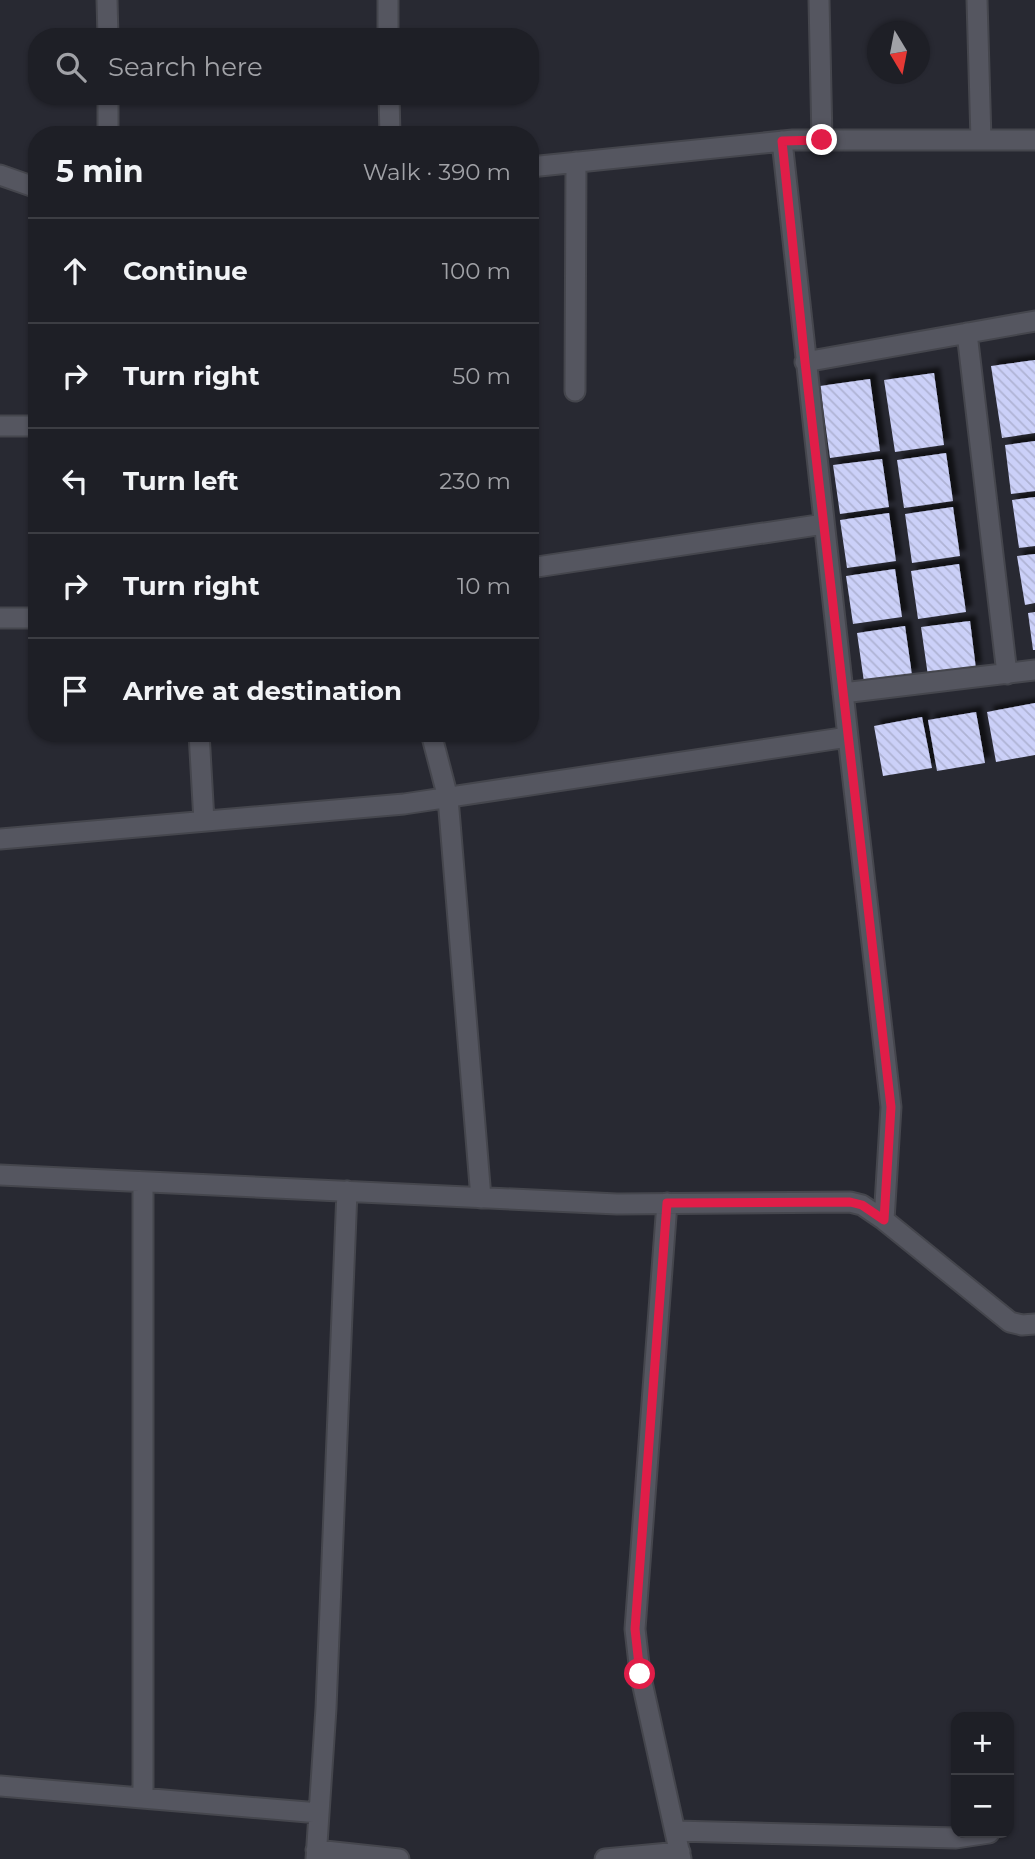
<!DOCTYPE html>
<meta charset="utf-8">
<style>
body{margin:0;font-family:Montserrat,sans-serif;background:#26272e;color:#f1f3f6}
.controls{position:absolute;right:21px;bottom:21px;display:grid;overflow:hidden;border-radius:14px;box-shadow:0 2px 5px #0004}
.controls button{width:63px;height:63px;display:grid;place-items:center;padding:0;border:0;border-bottom:2px solid #3c3d43;background:#1e1f26;color:#f1f3f6;font:35px sans-serif}
.compass{position:absolute;left:867px;top:21px;width:63px;height:63px;border-radius:50%;background:#1e1f26;box-shadow:0 2px 5px #0004;rotate:170deg}
.stop{position:absolute;width:21px;height:21px;margin:-16px;border:5px solid #e11d48;border-radius:50%;background:#fff}
.stop.end{background:#e11d48;border-color:#fff;box-shadow:0 2px 7px #0008}
.list{margin:0;padding:0;list-style:none}
h2{display:flex;justify-content:space-between;align-items:center;height:91px;margin:0;padding:0 28px;font-size:30px}
h2 small{font-size:23px;font-weight:400;color:#a1a2a7}
.list li{display:grid;grid-template-columns:46px 1fr auto;gap:21px;align-items:center;box-sizing:border-box;height:105px;padding:0 28px;border-top:2px solid #3c3d43}
.list b{display:block;font-size:26px;white-space:nowrap}
.list em{font-size:23px;font-style:normal;color:#a1a2a7}
.icon{flex:none;width:38px;height:38px;fill:none;stroke:currentColor;stroke-width:2;stroke-linecap:round;stroke-linejoin:round}
.map{position:relative;flex:none;width:1035px;height:1859px;overflow:hidden}
.search{position:absolute;background:#1e1f26;box-shadow:0 2px 5px #0004;left:28px;top:28px;width:511px;height:77px;display:flex;align-items:center;gap:18px;box-sizing:border-box;padding:0 24px;border-radius:28px;color:#a1a2a7;font-size:26px}
.panel{position:absolute;background:#1e1f26;box-shadow:0 2px 5px #0004;left:28px;top:126px;width:511px;height:616px;border-radius:28px}
.map>svg:first-child{display:block}
.building{fill:url(#building-back-hatch);filter:url(#shadow)}
.lines{fill:none;stroke-linecap:round;stroke-linejoin:round}
.minor-casing{stroke:#45464d;stroke-width:23}
.minor{stroke:#555660;stroke-width:19}
.route{stroke:#e11d48;stroke-width:9}
</style>
<div class="map">
<svg width="1035" height="1859" viewBox="0 0 1035 1859">
<defs>
<pattern id="building-back-hatch" width="6" height="6" patternUnits="userSpaceOnUse" patternTransform="scale(1.75)"><rect width="6" height="6" fill="#cbd0f8"/><path d="M-1 5l2 2M0 0l6 6M5-1l2 2" fill="none" stroke="#afb3d4"/></pattern>
<filter id="shadow"><feDropShadow dx="6" dy="-6" stdDeviation="2" flood-color="#0009"/></filter>
</defs>
<rect width="100%" height="100%" fill="#282932"/>
<path class="building" d="M1035,360V433L1002,438L991,366Z
M934,373L944,445L895,452L884,380Z
M870,379L880,451L830,458L820,386Z
M1035,441V491L1011,494L1005,445Z
M946,453L953,501L904,508L897,460Z
M882,459L889,507L840,514L833,465Z
M1035,497V546L1019,548L1012,500Z
M953,507L960,556L912,563L905,514Z
M889,513L896,561L847,568L840,520Z
M1035,554V603L1025,605L1017,556Z
M959,564L966,612L918,619L911,571Z
M895,569L902,617L853,624L846,576Z
M1035,612V650H1033L1028,613Z
M970,621L976,669L928,676L921,627Z
M905,626L912,675L864,682L857,633Z
M1035,703V755L996,762L987,712Z
M976,712L985,763L937,771L928,720Z
M922,717L932,768L883,776L874,726Z"/>
<g class="lines">
<g class="minor-casing">
<path id="minor" d="M107,0L108,37
M388,0V37
M819,0L822,140
M977,0L981,140
M108,96V135
M389,96L390,135
M782,141L848,737
M530,167L793,140H1035
M0,175L37,188
M967,333L1007,674
M805,362L1035,321
M575,391L576,162
M0,426H37
M530,568L824,524
M0,618H37
M843,693L1035,670
M199,733L204,821
M431,733L448,798L481,1198
M0,839L404,804L848,737L891,1107L884,1220L1010,1322L1022,1325L1035,1324
M0,1175L617,1204L850,1202L862,1205L884,1220
M143,1182V1798
M667,1203L635,1629L640,1673L681,1859
M0,1786L319,1813
M675,1831L956,1838L989,1833
M316,1850L399,1859
M316,1859L326,1708L347,1191
M605,1859L680,1852"/>
</g>
<use href="#minor" class="minor"/>
</g>
<g class="lines">
<path class="route" d="M640,1674L635,1629L667,1203L850,1202L862,1205L884,1220L891,1107L805,362L782,141L822,140"/>
</g>
</svg>
<div class="controls">
<button>+</button>
<button>−</button>
</div>
<svg class="compass" viewBox="-18 -18 36 36"><path d="M0-13l5 13h-10z" fill="#e53935"/><path d="M0 13l5-13h-10z" fill="#a1a2a7"/></svg>
<div class="stop" style="left:640px;top:1674px"></div>
<div class="stop end" style="left:822px;top:140px"></div>
<div class="search"><svg class="icon" aria-label="search" viewBox="0 0 24 24"><circle cx="10" cy="10" r="6"/><path d="M15 15l6 6"/></svg>Search here</div>
<section class="panel">
<h2>5 min<small>Walk · 390 m</small></h2>
<ul class="list">
<li><svg class="icon" aria-label="ahead" viewBox="0 0 24 24"><path d="M12 20V5M6 11l6-6 6 6"/></svg><div><b>Continue</b></div><em>100 m</em></li>
<li><svg class="icon" aria-label="right" viewBox="0 0 24 24"><path d="M7 20v-9h11M14 6l5 5-5 5"/></svg><div><b>Turn right</b></div><em>50 m</em></li>
<li><svg class="icon" aria-label="left" viewBox="0 0 24 24"><path d="M17 20v-9H6M10 6l-5 5 5 5"/></svg><div><b>Turn left</b></div><em>230 m</em></li>
<li><svg class="icon" aria-label="right" viewBox="0 0 24 24"><path d="M7 20v-9h11M14 6l5 5-5 5"/></svg><div><b>Turn right</b></div><em>10 m</em></li>
<li><svg class="icon" aria-label="arrive" viewBox="0 0 24 24"><path d="M6 21V4h12l-3 4 3 4H6"/></svg><div><b>Arrive at destination</b></div></li>
</ul>
</section>
</div>
